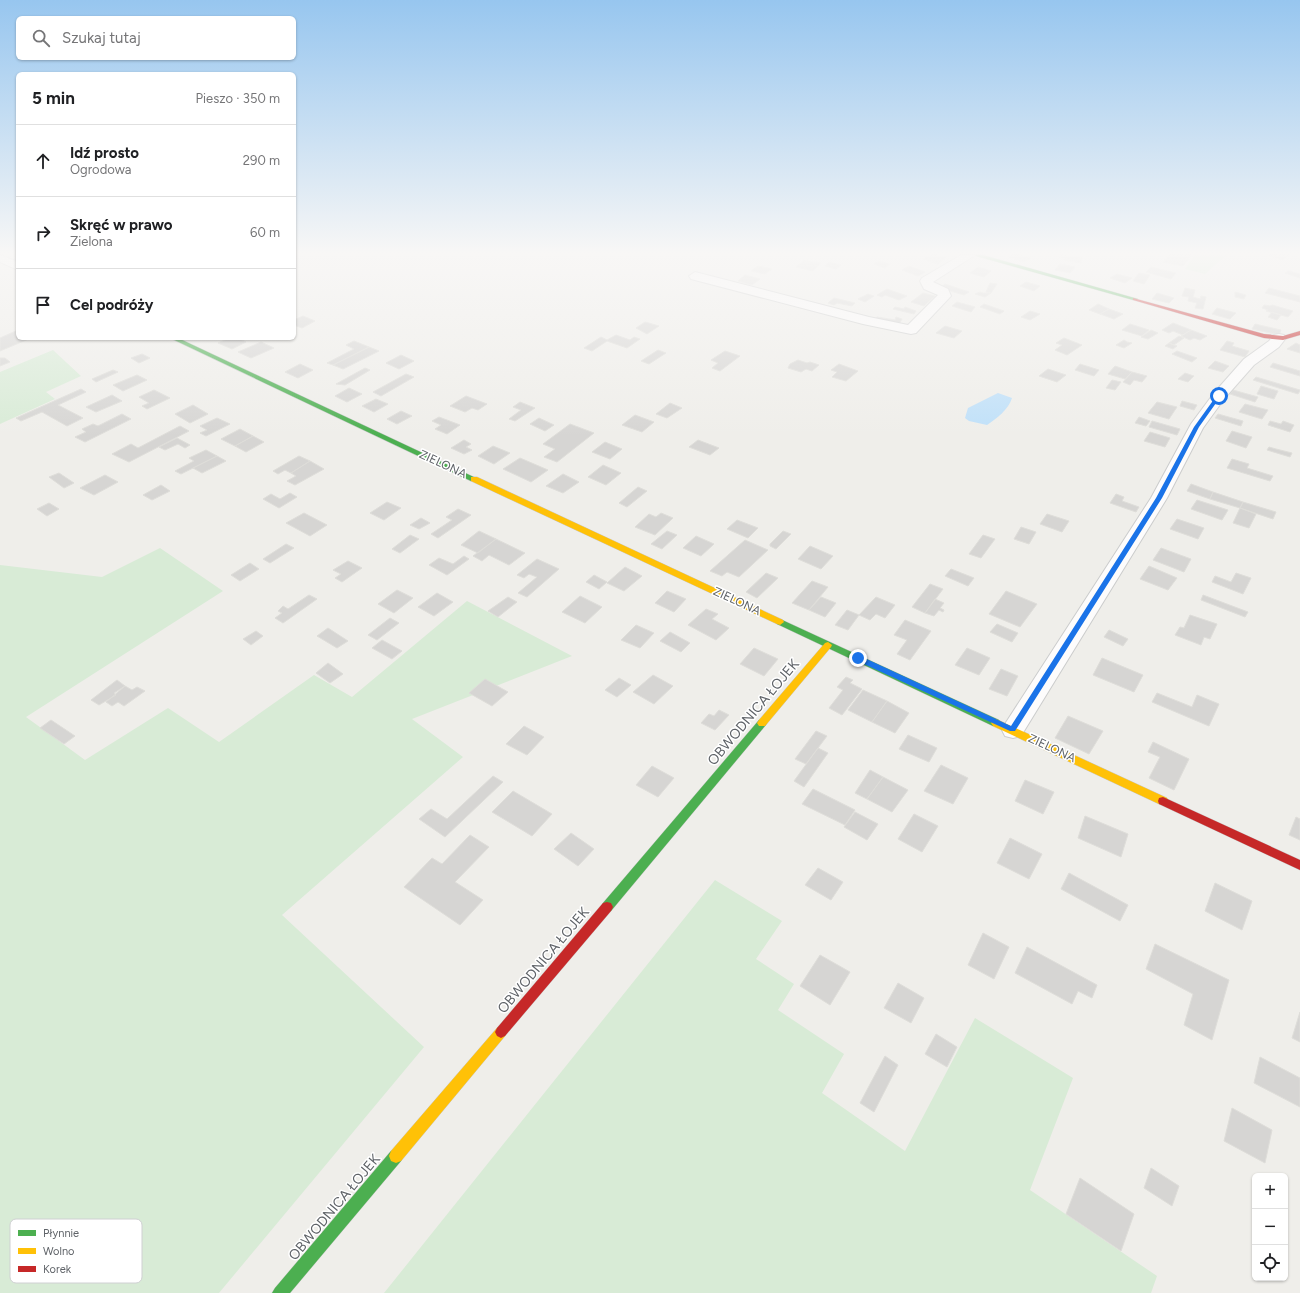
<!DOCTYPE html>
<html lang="pl">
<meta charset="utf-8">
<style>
body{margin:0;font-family:Figtree,sans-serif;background:#f6f6f6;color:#202124}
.controls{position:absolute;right:12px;bottom:12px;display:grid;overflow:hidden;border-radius:6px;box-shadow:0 1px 3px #0004}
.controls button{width:36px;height:36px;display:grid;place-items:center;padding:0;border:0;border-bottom:1px solid #e0e0e0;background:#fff;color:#202124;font:20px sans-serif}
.stop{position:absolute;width:12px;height:12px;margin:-9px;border:3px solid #1a73e8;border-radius:50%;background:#fff}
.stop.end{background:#1a73e8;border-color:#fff;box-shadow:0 1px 4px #0008}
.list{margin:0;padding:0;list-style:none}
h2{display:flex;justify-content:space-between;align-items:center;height:52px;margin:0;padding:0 16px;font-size:17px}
h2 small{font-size:13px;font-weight:400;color:#757577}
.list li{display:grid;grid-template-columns:26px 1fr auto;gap:12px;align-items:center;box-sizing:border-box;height:72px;padding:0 16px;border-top:1px solid #e0e0e0}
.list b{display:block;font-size:15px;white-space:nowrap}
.list p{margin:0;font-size:13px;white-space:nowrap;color:#757577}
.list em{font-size:13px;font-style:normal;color:#757577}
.icon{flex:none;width:22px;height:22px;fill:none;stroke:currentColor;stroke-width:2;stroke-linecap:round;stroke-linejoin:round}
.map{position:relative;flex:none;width:1300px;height:1293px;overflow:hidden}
.search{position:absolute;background:#fff;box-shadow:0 1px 3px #0004;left:16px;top:16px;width:280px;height:44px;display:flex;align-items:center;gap:10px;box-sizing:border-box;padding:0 14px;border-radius:6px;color:#757577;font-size:15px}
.panel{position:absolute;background:#fff;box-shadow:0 1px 3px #0004;left:16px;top:72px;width:280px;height:268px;border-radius:6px}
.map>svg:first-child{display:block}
.green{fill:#d8ebd6}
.water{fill:#bfe0f9}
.building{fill:#d6d5d3;stroke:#deddd9}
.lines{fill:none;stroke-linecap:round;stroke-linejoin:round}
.street-casing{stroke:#cbcccc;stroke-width:2}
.fast-casing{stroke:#cacacb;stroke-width:1}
.slow-casing{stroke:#cacacb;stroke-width:1}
.jam-casing{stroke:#cacacb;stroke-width:1}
.street{fill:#fdfcfc;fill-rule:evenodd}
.fast{fill:#4caf50;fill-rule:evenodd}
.slow{fill:#ffc107;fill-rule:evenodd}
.jam{fill:#c62828;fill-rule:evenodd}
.route{fill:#1a73e8}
.labels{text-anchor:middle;stroke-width:3;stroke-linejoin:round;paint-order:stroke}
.street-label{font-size:12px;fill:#5f6368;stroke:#fff}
.near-street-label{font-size:14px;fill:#5f6368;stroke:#fff}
.key{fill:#fff;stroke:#cfd0d2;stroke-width:1}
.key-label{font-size:11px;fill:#5f6368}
</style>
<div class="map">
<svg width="1300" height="1293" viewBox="0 0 1300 1293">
<rect width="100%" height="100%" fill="#efeeea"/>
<path class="green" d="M1195,255H1226L1205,274L1185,269Z
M53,350L81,376L46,392L55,399L0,424V372Z
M160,548L223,591L26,717L85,760L168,708L219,742L314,675L352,697L467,601L572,656L412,719L463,757L282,915L424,1047L219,1293H0V565L102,577Z
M715,880L782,921L756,959L794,984L778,1010L844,1054L822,1093L905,1151L975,1018L1073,1078L1030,1190L1157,1276L1151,1293H384Z"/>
<path class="water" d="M998,393L1012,398C1009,409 996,419 987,425L969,421L965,418L968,408Z"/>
<path class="building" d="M931,255H935L946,258L938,264L923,259Z
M1013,255H1020L1031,258L1024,262L1009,257Z
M1060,255L1082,258L1081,263L1064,260L1065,258L1059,257Z
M1169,255H1192L1183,266L1163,262Z
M1269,255H1290L1282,260Z
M804,260L821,263L813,271L796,267Z
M879,261L890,264L885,268L874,264Z
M829,262L841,265L836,269L825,266Z
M1060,264L1075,267L1070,273L1055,270Z
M758,266L772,269L765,274L751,271Z
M909,266L925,272L918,276L902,270Z
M978,267L991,271L984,277L970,273Z
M1151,267L1176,273L1171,279L1146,272Z
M1289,271L1300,274V278L1285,273Z
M1139,273L1150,275L1144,284L1133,281Z
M1117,274L1132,278L1125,283L1110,278Z
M745,275L760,279L752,285L738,281Z
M1026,282L1040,286L1034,291L1020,286Z
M990,283L997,284L991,293L986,292Z
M945,284L969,292L964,295L940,288Z
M1185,288L1195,290L1193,297L1200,299L1201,296L1206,297L1203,309L1195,308L1197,303L1188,301L1189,297L1182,296Z
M1269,288L1300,296V302L1265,293Z
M887,289L907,296L899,300L885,295L882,297L877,295Z
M980,292L983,293H991L985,297L975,294Z
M1235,292L1246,295L1244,299L1235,297Z
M923,293L935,296L924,306L911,302Z
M1157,293L1174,298L1169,303L1152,299Z
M868,294L874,296L865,302L858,299Z
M834,298L855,303L852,306L837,303L834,305L828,303Z
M957,302L975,307L971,312L952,306Z
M984,304L1004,311L1000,314L980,307Z
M1098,304L1109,309L1100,314L1089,310Z
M1264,305L1270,306L1272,305L1293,311L1288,317L1266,311L1268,310L1262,308Z
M895,307L904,309L905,307L916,311L914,314L893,309Z
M1217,308L1236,313L1230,319L1212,314Z
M1109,309L1123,314L1114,319L1100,314Z
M1030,311L1040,314L1030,320L1021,317Z
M1272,312L1281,315L1277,320L1268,317Z
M303,316L315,321L302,328L294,325V320Z
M877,317L895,320L896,317L902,319L898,326L874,321Z
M645,322L659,326L647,334L636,328Z
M1173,323L1191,330L1183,335L1173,331L1169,333L1162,330Z
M1130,324L1149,330L1142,336L1122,330Z
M1255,324L1281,330L1279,335L1252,329Z
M945,326L962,331L954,338L936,333Z
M18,330V338H31L0,351V338Z
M1151,330L1158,333L1148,339L1141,337Z
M1191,330L1207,336L1200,340L1194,338L1190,340L1181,336Z
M616,335L630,340L634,337L640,339L627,348L607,341L592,351L584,348L601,337L607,340Z
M1179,336L1184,338L1174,345L1169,343Z
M229,338H238L246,342L232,349L218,343Z
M1064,338L1082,345L1067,355L1055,350L1062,345L1056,343Z
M1124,340L1127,342L1132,343L1124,348L1116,345Z
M354,341L369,347L333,365L327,363L354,349L346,345Z
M1227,341L1234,343L1232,346L1249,351L1245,357L1220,350Z
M261,342L274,348L251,358L238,352Z
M1169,343L1174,345L1177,346L1173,349L1165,346Z
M1296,343L1300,345V353L1287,349Z
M369,347L379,351L343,369L333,365Z
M658,350L666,353L649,364L641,361Z
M725,351L740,356L720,371L712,368L718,363L711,360Z
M1177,351L1197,358L1192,362L1172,354Z
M142,354L150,358L139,363L131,358Z
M401,355L414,361L399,369L386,363Z
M0,358H5L10,362L0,366Z
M798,360L807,363L810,362L819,365L812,371L806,369L801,372L788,368L790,364Z
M1215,361L1229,366L1223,372L1208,368Z
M1273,363L1300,371V376L1270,367Z
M300,364L313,370L298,378L285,372Z
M839,364L858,371L846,381L832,377L837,372L831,370Z
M1080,364L1099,370L1094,376L1075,370Z
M1115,366L1132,372L1125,379L1108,374Z
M365,368L370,370L345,385L336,384Z
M1048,369L1066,375L1057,382L1039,376Z
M113,370L118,372L96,382L92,379Z
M1132,372L1147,376L1142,382L1134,380L1130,385L1123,382Z
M1185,373L1194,376L1188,382L1178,379Z
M406,374L414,377L381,396L373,392Z
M137,375L147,380L123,391L113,385Z
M1256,377L1300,390V391L1298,394L1253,380Z
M1112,380L1121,382L1115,390L1106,388Z
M1261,386L1278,391L1274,399L1257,394Z
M349,388L362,394L347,402L335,396Z
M81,389L86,392L58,405L83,418L67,426L42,412L21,421L16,418Z
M154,390L170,398L147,409L142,406L149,403L139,397Z
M1233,390L1258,397L1255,402L1230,394Z
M112,395L122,401L96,412L86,407Z
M466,396L487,404L478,410L472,408L465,412L450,406Z
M376,399L388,404L374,412L362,406Z
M1182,401L1197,405L1194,410L1180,406Z
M520,402L535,408L515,421L509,419L521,410L513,407Z
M1157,402L1177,407L1169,419L1148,413Z
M670,403L682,408L667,418L656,414Z
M1245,404L1268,410L1262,419L1239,412Z
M193,405L208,414L190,423L175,414Z
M401,411L412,416L397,424L387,419Z
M122,414L131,419L85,442L75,437L86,432L82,429L93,424L98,426Z
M1218,414L1243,421L1241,426L1215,418Z
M635,415L654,422L642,432L622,425Z
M439,417L460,425L447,434L435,429L441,425L432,421Z
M1139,417L1150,421L1146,426L1135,423Z
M217,418L230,424L206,436L200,433L207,430L200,426Z
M539,418L554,425L545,431L530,424Z
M1152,421L1180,429L1177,435L1149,427Z
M1270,421L1281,424L1283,421L1294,425L1290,432L1268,425Z
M570,424L594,433L557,462L544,457L555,449L543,444Z
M180,426L189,431L129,462L112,454L131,444L138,448Z
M240,429L253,436L235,446L221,439Z
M1232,431L1252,437L1246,448L1226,441Z
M1150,432L1170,438L1165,447L1144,441Z
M253,436L264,442L246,452L235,446Z
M177,438L190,445L185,448L178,444L165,450L159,447Z
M464,440L471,444L466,447L472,450L464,454L451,448Z
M698,440L719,448L710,455L689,447Z
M605,442L622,449L610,459L592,452Z
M493,446L510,453L494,464L478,456Z
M1269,447L1276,449L1292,453L1290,457L1267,450Z
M206,450L217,456L181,474L175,471L194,461L189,458Z
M217,456L226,461L202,473L193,468Z
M299,456L310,461L291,473L285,470L278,474L273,471Z
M520,458L548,470L531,482L503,469Z
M1232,459L1249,464L1247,468L1273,476L1270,481L1227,468Z
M310,461L324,469L295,485L287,481L296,476L291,473Z
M603,465L621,473L606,485L588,477Z
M59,473L74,483L64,488L49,477Z
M563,474L579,482L563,493L546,486Z
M105,475L118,482L94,495L80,488Z
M1191,484L1213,492L1210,499L1187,491Z
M161,485L170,491L152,500L143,495Z
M638,487L647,491L627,507L619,503Z
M1213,492L1243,502L1240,508L1210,499Z
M290,493L297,497L279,508L263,499L271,494L280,499Z
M1116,494L1124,497L1122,501L1139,507L1136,512L1110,503Z
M1197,500L1228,510L1222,520L1191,509Z
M387,502L401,508L384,520L370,513Z
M1243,502L1276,512L1273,519L1240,508Z
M49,503L59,509L47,516L37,509Z
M1240,508L1256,514L1249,528L1233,523Z
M458,509L471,515L438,538L431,534L452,520L446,517Z
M304,513L327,525L310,536L286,523Z
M661,513L673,518L655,535L635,527L649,514L656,517Z
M1047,514L1069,521L1062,532L1040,524Z
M421,518L430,523L419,529L410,525Z
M1177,519L1204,528L1198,539L1170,529Z
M737,520L758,528L748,538L727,529Z
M1021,527L1036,532L1029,544L1014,539Z
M479,531L496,539L478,553L461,545Z
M667,531L677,535L662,549L651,544Z
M783,531L791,534L776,549L770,546V544Z
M410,535L419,539L400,553L392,549Z
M983,535L995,539L981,558L969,554Z
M696,536L714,544L701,556L683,548Z
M496,539L525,553L509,565L489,555L482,561L473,556Z
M745,540L768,550L739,577L727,572L722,576L710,571Z
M286,544L294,548L270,563L263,559Z
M810,546L833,556L821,569L798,559Z
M1161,548L1191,559L1184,572L1153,560Z
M464,556L469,559L447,575L429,565L439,558L453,564Z
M537,559L559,569L527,597L518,593L537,577L529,574L524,578L517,575Z
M348,561L362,568L342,582L335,578L341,574L333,570Z
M250,563L259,569L240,581L231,575Z
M1149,566L1177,578L1168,590L1140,579Z
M625,567L642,576L624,591L607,583Z
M951,569L974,578L968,586L945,576Z
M766,573L778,578L757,598L746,592Z
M1236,573L1251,578L1243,594L1212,582L1215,576L1231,582Z
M594,575L607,582L599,589L586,582Z
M812,581L828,587L809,610L792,603Z
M930,584L943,589L925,613L912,607Z
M397,590L413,598L394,613L378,604Z
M667,591L686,599L674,612L655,603Z
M1006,591L1037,604L1020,627L989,614Z
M437,593L453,602L434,616L418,607Z
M309,595L317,599L283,623L275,618L282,613L278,611L283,606L288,609Z
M1203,595L1248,612L1245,617L1201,600Z
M580,596L602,607L585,623L562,612Z
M508,597L517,602L498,617L488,611Z
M821,597L836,603L825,617L809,610Z
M876,597L895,605L885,618L876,614L870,620L859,615Z
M935,599L944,603L940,608L944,610L943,612L939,610L934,616L925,613Z
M706,609L718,614L712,619L729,628L716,640L688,625Z
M847,610L859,615L848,630L835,625Z
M1190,615L1217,624L1210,639L1204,637L1201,645L1175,635L1180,627L1184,628Z
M390,618L399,623L377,640L368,635Z
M905,620L931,631L910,660L897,654L907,640L894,635Z
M997,624L1018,633L1012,642L990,632Z
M636,625L654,633L640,648L621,640Z
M328,628L348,641L337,648L317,636Z
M1109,630L1128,639L1123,646L1104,637Z
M256,631L263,636L251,645L243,639Z
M670,632L690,643L681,652L660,641Z
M382,640L402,651L392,659L372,648Z
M754,648L778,659L764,676L740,664Z
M967,648L990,658L979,675L955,665Z
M1102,658L1143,675L1134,692L1093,675Z
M328,663L343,674L330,683L316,673Z
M1001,669L1018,676L1007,696L989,689Z
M653,675L673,686L654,704L633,692Z
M846,677L853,680L850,683L862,689L842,715L829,708L843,690L837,687Z
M619,678L631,685L617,697L605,690Z
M485,679L508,692L492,706L469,693Z
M117,680L125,686L114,693L116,695L99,705L91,700Z
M125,686L132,690L137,687L145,691L124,706L118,702L112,706L106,702Z
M863,690L887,701L872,722L848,710Z
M1157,693L1192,707L1197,695L1219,704L1209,726L1152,702Z
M887,701L909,713L895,733L872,722Z
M719,710L729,715L715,730L701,723L709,714L714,716Z
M1068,716L1103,731L1089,754L1055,738Z
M51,720L75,736L64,744L40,728Z
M524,726L544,737L527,755L506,744Z
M816,731L827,736L806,764L795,759Z
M908,735L937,748L929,762L899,749Z
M1153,742L1189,759L1174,790L1149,778L1160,757L1148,752Z
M818,748L828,753L804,787L794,781Z
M941,765L968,778L953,804L924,791Z
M652,766L674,778L658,797L636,785Z
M870,770L883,777L867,799L855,793Z
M493,776L503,782L445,837L419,819L431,809L447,819Z
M883,777L908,790L892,812L867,799Z
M1025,780L1054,792L1043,814L1015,801Z
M813,789L855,810L845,825L802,804Z
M513,791L552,814L532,836L492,812Z
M855,812L878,824L867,840L844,827Z
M914,814L938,826L922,852L898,839Z
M1085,816L1128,834L1121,857L1078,838Z
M1296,817L1300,819V840L1289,835Z
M571,833L594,849L578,866L554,849Z
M470,835L489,847L455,882L483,900L460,925L404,887L432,858L442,864Z
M1010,838L1042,854L1029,879L997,863Z
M818,868L843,882L831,900L805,885Z
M1069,873L1128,905L1120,921L1061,889Z
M1215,883L1252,901L1242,930L1205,911Z
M983,933L1009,947L994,979L968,965Z
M1155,944L1229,980L1212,1040L1184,1025L1193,994L1146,969Z
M1027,947L1097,985L1092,998L1078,991L1072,1004L1015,973Z
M820,955L850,972L830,1005L800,986Z
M898,983L924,998L911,1023L884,1008Z
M1300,1012V1042L1292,1038Z
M936,1034L957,1047L947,1067L925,1054Z
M885,1056L898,1065L874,1112L860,1103Z
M1260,1057L1300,1078V1107L1254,1083Z
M1232,1108L1272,1130L1265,1163L1224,1141Z
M1151,1168L1179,1186L1172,1206L1144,1188Z
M1080,1178L1134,1214L1121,1251L1066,1214Z"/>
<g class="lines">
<g class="street-casing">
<path id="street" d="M0,255L18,262V270L0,262Z
M961,255H975L933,282L948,289L951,296L916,333L911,334L863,324L691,279L689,276L695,272L869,317L908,325L938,295L924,289L920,281L922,278Z
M1279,334L1284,335L1286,338L1279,347L1254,365L1224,399L1203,428L1167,498L1021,736L1013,738L1005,736L1002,730L1005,724L1151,498L1191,424L1214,393L1244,359L1269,341L1274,335Z"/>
</g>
<g class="fast-casing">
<path id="fast" d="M976,255H983L1138,299L1133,300L976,256Z
M170,338H178L478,479L477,481H471Z
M780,619L999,720L1001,723L999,726H993L777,624L776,622Z
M762,719L765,720L767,723L765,726L611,911L607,912L603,911L601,907L603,903L759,720Z
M396,1149L401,1151L403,1156L401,1161L290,1293H272L275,1288L391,1151Z"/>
</g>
<g class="slow-casing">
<path id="slow" d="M471,477H477L783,620L784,622L780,625L777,624L471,481Z
M828,642L832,645L831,647L765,726H759L757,723L759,720L825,643Z
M996,719L1167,798L1168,801L1167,804L1163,805L1159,804L993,726L991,723L993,720Z
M501,1026L505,1028L507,1032L505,1036L401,1161L396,1163L391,1161L389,1156L391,1151L497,1028Z"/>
</g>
<g class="jam-casing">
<path id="jam" d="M1133,298L1264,334L1283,336L1300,331V335L1283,340L1264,338L1133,300Z
M1163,797L1300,860V870L1159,804L1158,801L1159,798Z
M607,902L611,903L613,907L611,911L505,1036L501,1038L497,1036L495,1032L497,1028L603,903Z"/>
</g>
<use href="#street" class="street"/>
<use href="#fast" class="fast"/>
<use href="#slow" class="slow"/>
<use href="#jam" class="jam"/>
</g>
<linearGradient id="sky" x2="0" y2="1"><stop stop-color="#97c6ef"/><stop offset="0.58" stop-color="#f8f7f6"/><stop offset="1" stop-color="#f8f7f6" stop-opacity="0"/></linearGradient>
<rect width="1300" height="436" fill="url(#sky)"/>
<path class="route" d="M1217,395L1221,396L1199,427L1162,498L1015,731H1010L855,660V656H860L1011,726L1156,498L1194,427Z"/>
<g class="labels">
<g class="street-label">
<text transform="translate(443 464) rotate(25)" y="4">ZIELONA</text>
<text transform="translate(737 601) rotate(25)" y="4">ZIELONA</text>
<text transform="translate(1052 748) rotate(25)" y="4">ZIELONA</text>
</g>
<g class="near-street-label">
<text transform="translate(753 712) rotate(-50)" y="5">OBWODNICA ŁOJEK</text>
<text transform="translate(543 960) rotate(-50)" y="5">OBWODNICA ŁOJEK</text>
<text transform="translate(334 1207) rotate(-50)" y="5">OBWODNICA ŁOJEK</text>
</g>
</g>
<rect x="10" y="1219" width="132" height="64" rx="6" class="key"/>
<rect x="18" y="1230" width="18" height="6" fill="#4caf50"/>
<rect x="18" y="1248" width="18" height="6" fill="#ffc107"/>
<rect x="18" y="1266" width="18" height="6" fill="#c62828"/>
<g class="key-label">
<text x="43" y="1237">Płynnie</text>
<text x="43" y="1255">Wolno</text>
<text x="43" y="1273">Korek</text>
</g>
</svg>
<div class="controls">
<button>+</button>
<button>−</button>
<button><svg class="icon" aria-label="locate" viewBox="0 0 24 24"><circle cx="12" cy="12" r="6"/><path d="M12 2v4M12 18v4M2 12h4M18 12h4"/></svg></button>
</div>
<div class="stop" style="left:1219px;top:396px"></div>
<div class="stop end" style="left:858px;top:658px"></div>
<div class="search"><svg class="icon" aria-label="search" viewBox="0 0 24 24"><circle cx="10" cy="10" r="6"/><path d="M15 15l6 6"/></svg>Szukaj tutaj</div>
<section class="panel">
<h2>5 min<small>Pieszo · 350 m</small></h2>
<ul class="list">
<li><svg class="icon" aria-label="ahead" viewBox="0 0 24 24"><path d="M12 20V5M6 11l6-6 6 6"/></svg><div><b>Idź prosto</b><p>Ogrodowa</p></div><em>290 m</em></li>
<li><svg class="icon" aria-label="right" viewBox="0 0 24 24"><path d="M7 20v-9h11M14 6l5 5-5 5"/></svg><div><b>Skręć w prawo</b><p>Zielona</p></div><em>60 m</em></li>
<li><svg class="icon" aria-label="arrive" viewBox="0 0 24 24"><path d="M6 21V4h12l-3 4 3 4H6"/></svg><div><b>Cel podróży</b></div></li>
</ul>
</section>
</div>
